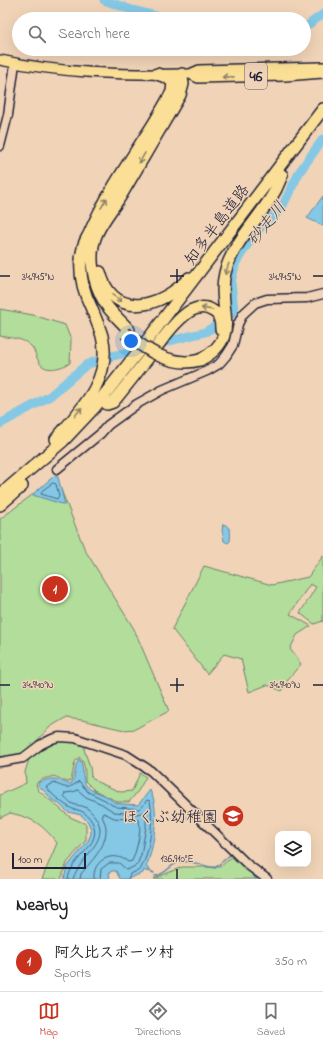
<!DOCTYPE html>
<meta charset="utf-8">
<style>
body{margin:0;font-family:"Indie Flower","Klee One",sans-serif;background:#f6f6f6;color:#202124}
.controls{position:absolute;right:12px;bottom:12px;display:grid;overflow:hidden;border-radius:8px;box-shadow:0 4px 16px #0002}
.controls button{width:36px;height:36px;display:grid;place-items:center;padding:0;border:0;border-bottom:1px solid #e0e0e0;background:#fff;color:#202124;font:20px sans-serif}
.scale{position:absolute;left:12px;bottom:10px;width:74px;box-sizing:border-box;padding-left:4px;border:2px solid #22223b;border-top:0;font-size:11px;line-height:14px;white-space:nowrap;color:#22223b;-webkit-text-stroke:3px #f1d4b7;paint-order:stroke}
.you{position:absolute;left:131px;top:341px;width:14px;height:14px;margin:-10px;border:3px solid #fff;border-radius:50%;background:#1a73e8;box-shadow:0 0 0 6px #1a73e833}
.badge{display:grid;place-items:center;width:26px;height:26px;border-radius:50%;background:#c8321e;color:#fff;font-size:13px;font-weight:700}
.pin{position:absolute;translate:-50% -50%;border:2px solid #fff;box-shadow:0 1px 4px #0006}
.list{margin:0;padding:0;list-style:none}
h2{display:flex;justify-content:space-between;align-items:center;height:52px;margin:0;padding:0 16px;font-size:17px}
h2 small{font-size:13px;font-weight:400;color:#757577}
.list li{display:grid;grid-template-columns:26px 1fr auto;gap:12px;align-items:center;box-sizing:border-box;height:60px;padding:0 16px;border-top:1px solid #e0e0e0}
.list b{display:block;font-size:15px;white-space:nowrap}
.list p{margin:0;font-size:13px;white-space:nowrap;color:#757577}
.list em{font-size:13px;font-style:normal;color:#757577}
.icon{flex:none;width:22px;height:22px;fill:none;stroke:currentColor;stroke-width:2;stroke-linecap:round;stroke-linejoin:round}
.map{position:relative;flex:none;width:323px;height:879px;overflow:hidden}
.search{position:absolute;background:#fff;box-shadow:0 4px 16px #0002;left:12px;right:12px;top:12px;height:44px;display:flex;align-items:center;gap:10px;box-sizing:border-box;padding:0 14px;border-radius:22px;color:#757577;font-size:15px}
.sheet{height:112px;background:#fff}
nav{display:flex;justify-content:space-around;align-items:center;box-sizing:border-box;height:56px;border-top:1px solid #e0e0e0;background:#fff;font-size:11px;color:#757577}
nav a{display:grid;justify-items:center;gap:2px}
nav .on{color:#c8321e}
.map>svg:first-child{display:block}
.green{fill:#b3dd9a;stroke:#6a806a}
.water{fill:#84c8e5;stroke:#5d86a1}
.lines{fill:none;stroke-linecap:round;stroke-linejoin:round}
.shore{stroke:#49647f;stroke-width:1}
.stream{stroke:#5d86a1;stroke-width:1.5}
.river{stroke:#84c8e5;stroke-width:9}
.secondary-casing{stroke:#22223b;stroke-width:11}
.primary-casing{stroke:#22223b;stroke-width:12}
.highway-casing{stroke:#22223b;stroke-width:14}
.secondary{stroke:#f1d4b7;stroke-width:8}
.primary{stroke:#fbdf96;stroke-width:9}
.highway{stroke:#fbdf96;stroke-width:11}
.highway-bridge-casing{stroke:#22223b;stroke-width:14;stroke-linecap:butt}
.highway-bridge{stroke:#fbdf96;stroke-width:11}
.oneway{stroke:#8e8068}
.ticks{fill:none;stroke:#22223b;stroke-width:1.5}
.labels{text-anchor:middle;stroke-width:3;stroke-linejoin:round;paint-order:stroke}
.shield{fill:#f1d4b7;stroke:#605760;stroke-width:1}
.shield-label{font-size:15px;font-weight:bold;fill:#22223b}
.street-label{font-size:16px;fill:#22223b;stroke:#f1d4b7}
.poi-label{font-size:16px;fill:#22223b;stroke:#f1d4b7;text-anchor:end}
.water-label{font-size:17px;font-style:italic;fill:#36435d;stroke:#f1d4b7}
.ticks-label{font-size:10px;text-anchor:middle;fill:#22223b;stroke:#f1d4b7;stroke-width:3;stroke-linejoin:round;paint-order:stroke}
</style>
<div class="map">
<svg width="323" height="879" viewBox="0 0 323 879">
<rect width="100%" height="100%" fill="#f1d4b7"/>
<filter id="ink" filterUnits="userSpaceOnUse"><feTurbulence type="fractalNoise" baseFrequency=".025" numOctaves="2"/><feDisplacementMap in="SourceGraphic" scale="8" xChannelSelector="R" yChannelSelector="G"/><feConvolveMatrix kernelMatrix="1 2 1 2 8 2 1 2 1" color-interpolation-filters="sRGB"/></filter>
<g filter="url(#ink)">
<path class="green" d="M0,309L33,315L65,325L71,340L70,363C61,368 45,373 39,362C36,357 35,351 32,347C24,338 11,338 0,336Z
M56,477L85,550L134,629L169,711L135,729L124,730L82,720L65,718L50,727L27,751L20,755L0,758V519Z
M323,556V621L314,624L300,613L316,587L310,584L290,614L311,626L297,635L290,649L301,664L289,678L282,691L267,685L249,692L241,659L224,654L207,674L172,629L204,566L272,585L308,577Z
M69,740L87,744L84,749L90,767L91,776L97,782L121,792L132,791L140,773L146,777L138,791L129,802H118L94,790L85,781C85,773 86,763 79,757L75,762L71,781L67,782L54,776L40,780L36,784L38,790L70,817L86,824V840L67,863L61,879H42L57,843C42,824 33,818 10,813L0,818V795L26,783L25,772L29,759L54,742Z
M234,855L258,879H153L182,867H220Z"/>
<path class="water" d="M323,196V226L307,218Z
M54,476L58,477L65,505L33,495V494Z
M223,524C231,526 231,534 230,541L228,543L224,541L223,534L222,531Z
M79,759L80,760C84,767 82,774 84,781C87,791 98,792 106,796C110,798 112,802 117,803C123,805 131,804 138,805L150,790C151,794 154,798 154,802C158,818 153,852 146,867L149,869L148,872L144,870L143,873L127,879H120L116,871H112L109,873L110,879H64L67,867L88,841L91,834V829L88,822L81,815L68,812L58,803L52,800L48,795L38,785L39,782C44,781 51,778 55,779C61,780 65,784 71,784C76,777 74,767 79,759Z"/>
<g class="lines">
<path class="shore" d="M53,483L56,484L59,496L57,499L41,494L42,491Z
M68,879C69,876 69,873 71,870C76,858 90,850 94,837C97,827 90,815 81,811C77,809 72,810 69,807C61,802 52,795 46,787L54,783C66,788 68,790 79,781L88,792L105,800L112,805L117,807L139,809L142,807L147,800L150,801C154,819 150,854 140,870L130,874L128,879
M73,879C81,853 119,837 88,809C83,805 78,806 73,804C70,803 66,798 64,796L65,793L73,792L78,790L86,797L102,804L114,812L137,814L144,812L146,814V827L141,855L137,865L127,870L119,863H109L101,869L100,879
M80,879L81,874C91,861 107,847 106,828C106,823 102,819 102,814L104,813L114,818L139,820C142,831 136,852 132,861L128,862C114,850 92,859 94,879"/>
<path class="stream" d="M171,819L191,817L217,840
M148,870L154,873
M249,871L253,874L256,879
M155,876C166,875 170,864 180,862C191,859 204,867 215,868L230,855H232"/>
<path class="river" d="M104,0L129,9L168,19
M304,28L323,14
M231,314L234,310L231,282L236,262L254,235L264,224L276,214L283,205L300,171L323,139
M166,342L205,332L217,325
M108,357L133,351
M0,424L50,396L86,365L96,361"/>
<g class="secondary-casing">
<path id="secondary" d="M0,146L8,115L15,63
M57,469L100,434L108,425L137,404L162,390L207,371L219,364L226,356L233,345L238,324L243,314L255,303L267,299L307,298L323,294
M0,762L23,758L40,745L52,739L59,737L75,738L126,755L151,771L248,865L267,879"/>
</g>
<g class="primary-casing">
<path id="primary" d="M0,60C60,73 120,75 182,74H190L199,70L323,67
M190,74L198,78L285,76L323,73"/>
</g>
<g class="highway-casing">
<path id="highway" d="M157,74L166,77L173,82L172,92
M100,272C113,322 162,307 189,278
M129,330C121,321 111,313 105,303C93,283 87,255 97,233C104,218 115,206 123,192C142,160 161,127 180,95L183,84L182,78
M200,360C244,337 216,308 225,273C233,241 261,218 276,189C278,185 280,180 282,175
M107,404L113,402C127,385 141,367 155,349C165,336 176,320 190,311C197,307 206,306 213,311C220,314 221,322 221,329
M56,439C81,410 113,378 102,336C99,326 95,317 91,307C82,289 78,268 83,248C84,242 88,237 90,232C105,198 125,168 145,137C159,117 170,95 182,74
M0,495L63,441L94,408L152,334L323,109
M0,505L22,486"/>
</g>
<use href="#secondary" class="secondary"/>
<use href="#primary" class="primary"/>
<use href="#highway" class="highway"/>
<g class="highway-bridge-casing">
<path id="highway-bridge" d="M125,333C146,350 172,368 200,360"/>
</g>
<use href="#highway-bridge" class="highway-bridge"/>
</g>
<defs><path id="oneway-shaft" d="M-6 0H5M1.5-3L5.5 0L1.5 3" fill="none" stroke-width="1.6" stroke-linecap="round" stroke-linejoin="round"/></defs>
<g class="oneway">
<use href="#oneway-shaft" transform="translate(228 77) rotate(179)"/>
<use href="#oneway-shaft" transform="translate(142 158) rotate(120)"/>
<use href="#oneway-shaft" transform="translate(104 203) rotate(-60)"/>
<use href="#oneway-shaft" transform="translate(227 269) rotate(108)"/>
<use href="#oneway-shaft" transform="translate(117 298) rotate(35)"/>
<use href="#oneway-shaft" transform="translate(207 309) rotate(-170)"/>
<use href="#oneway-shaft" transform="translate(78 412) rotate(-51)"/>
</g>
</g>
<path class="ticks" d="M177,269V283M0,276H10M170,276H184M313,276H323M177,678V692M0,685H10M170,685H184M313,685H323M177,869V879"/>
<defs>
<g id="school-disc" transform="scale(1.15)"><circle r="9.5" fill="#c8321e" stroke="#f1d4b7"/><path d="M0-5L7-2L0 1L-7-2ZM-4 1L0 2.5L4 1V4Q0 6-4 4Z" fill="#fff"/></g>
</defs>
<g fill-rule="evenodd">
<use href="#school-disc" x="233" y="816"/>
</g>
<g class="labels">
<rect class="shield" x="245" y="63" width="22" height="26" rx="3"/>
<g class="shield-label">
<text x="256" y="81">46</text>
</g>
<g class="street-label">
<text transform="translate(216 224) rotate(-53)" y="6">知多半島道路</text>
</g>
<g class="poi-label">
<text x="218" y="822">ほくぶ幼稚園</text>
</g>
<g class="water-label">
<text transform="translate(266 223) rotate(-51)" y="6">砂走川</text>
</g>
</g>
<g class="ticks-label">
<text x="38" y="280">34.945°N</text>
<text x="285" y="280">34.945°N</text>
<text x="38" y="688">34.940°N</text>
<text x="285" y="688">34.940°N</text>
<text x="177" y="862">136.910°E</text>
</g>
</svg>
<div class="controls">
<button><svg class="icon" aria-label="layers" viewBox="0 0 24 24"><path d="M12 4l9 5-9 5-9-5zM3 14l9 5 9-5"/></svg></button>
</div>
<div class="scale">100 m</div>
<div class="you"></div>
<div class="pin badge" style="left:55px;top:589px">1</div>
<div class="search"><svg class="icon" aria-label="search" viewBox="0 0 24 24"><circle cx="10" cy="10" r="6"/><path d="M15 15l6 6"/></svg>Search here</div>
</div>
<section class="sheet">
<h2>Nearby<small></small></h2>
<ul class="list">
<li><span class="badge">1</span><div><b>阿久比スポーツ村</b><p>Sports</p></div><em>350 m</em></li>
</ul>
</section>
<nav>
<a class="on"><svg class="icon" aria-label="map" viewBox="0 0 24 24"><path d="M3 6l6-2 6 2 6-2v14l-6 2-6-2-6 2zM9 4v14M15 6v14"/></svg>Map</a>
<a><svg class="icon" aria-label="directions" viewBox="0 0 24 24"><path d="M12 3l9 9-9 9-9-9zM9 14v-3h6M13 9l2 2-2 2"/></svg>Directions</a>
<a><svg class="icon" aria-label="saved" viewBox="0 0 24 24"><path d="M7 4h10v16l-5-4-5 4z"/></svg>Saved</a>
</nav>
